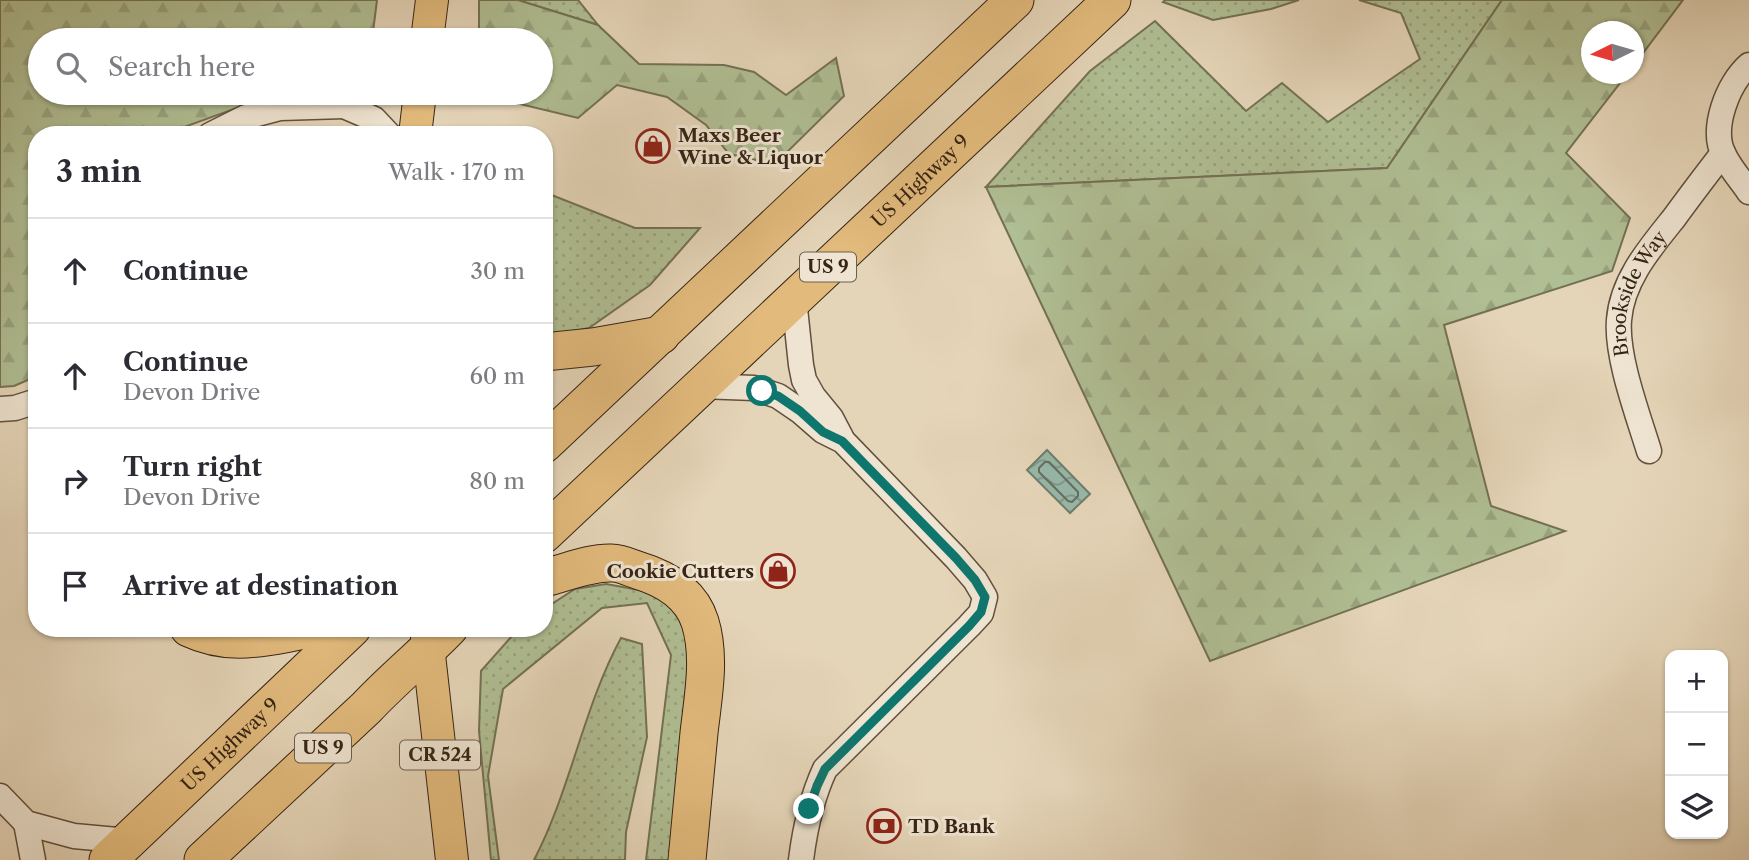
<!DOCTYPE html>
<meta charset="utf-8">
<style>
body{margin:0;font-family:"Libre Caslon Text",serif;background:#f7f7f7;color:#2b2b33}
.controls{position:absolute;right:21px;bottom:21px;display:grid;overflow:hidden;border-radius:14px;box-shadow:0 2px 5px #0004}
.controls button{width:63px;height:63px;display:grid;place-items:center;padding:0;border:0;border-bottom:2px solid #e1e1e2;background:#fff;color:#2b2b33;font:35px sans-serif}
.compass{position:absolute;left:1581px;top:21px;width:63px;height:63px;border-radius:50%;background:#fff;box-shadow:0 2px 5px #0004;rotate:265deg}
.stop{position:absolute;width:21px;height:21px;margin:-16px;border:5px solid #0f766e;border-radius:50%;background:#fff}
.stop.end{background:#0f766e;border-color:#fff;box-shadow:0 2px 7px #0008}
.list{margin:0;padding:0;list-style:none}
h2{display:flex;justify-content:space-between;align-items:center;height:91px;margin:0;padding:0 28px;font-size:30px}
h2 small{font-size:23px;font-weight:400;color:#7c7c81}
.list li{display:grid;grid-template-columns:46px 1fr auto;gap:21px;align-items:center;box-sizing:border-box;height:105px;padding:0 28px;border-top:2px solid #e1e1e2}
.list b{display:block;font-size:26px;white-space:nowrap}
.list p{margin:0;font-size:23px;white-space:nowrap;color:#7c7c81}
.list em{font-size:23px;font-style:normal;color:#7c7c81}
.icon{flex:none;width:38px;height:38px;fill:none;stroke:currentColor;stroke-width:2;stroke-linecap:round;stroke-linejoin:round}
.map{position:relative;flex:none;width:1749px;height:860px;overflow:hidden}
.search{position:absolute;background:#fff;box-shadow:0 2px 5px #0004;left:28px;top:28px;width:525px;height:77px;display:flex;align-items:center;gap:18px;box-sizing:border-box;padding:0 24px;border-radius:38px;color:#7c7c81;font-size:26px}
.panel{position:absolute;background:#fff;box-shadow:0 2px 5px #0004;left:28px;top:126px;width:525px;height:511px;border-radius:28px}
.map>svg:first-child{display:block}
.grass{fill:url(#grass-dots);stroke:#737154;stroke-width:2}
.forest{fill:url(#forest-firs);stroke:#737154;stroke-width:2}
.water{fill:url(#water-waves);stroke:#707d6e;stroke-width:2}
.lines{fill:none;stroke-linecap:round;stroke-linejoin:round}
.shore{stroke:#666e5f;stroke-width:2}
.minor-casing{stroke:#62503d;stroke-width:27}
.major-casing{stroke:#362414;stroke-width:34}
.highway-casing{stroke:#362414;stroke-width:39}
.minor{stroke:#eee4d1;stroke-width:24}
.major{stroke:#e2ba7c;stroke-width:32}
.highway{stroke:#e2ba7c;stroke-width:37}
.route{stroke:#0f766e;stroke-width:9}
.labels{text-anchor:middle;stroke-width:6;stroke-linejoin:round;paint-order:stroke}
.shield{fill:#eee4d1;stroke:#6d5e4d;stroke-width:2}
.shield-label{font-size:18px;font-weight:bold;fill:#362414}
.poi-label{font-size:19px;font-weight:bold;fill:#362414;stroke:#eee4d1;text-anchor:start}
.street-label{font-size:19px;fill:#362414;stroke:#eee4d1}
</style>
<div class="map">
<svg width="1749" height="860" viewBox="0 0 1749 860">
<defs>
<pattern id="grass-dots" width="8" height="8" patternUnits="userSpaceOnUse" patternTransform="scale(1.75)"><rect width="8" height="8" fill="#b0be93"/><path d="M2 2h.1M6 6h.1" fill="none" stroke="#98a37e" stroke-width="1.8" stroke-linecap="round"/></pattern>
<pattern id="forest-firs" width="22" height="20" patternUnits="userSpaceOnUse" patternTransform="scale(1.75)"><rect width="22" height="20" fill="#b0be93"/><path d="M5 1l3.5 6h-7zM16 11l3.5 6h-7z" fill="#98a37e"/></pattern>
<pattern id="water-waves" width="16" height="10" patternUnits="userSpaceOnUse" patternTransform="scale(1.75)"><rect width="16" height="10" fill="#97b9aa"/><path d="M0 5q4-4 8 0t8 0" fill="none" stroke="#7c9689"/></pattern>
</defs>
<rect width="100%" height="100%" fill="#e5d5b8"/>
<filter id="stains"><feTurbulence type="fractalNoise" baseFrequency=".00286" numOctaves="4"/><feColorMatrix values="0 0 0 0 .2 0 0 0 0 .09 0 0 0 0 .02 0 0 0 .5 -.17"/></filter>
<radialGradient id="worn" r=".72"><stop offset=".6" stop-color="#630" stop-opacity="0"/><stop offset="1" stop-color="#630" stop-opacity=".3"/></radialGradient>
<path class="grass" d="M518,0H578L598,25L520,1Z
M1165,0H1299L1271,9L1213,20L1163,2Z
M1359,0H1502L1387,168L986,187L1090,71L1155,21L1246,111L1282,83L1328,122L1420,59L1401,13Z
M544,192L635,228H700L650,285L589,328L544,337Z
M606,584L645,591L664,601L682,621L692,650L672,860H646L671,655L647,603L602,608L503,689L488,776L499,860H491L479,731L481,671L519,628H544V609L575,589Z
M621,638L642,644L647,737L626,832L625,860H534C571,789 583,708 621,638Z"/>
<path class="forest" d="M0,0H377L372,40H40V93H278L184,127L178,135H37V376L14,386L0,387Z
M479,0H518L598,25L639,64L724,65L754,72L786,95L836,58L844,96L775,164L729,154L706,125L667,97L617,85L578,118L520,104L478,100V93H541V40H479Z
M1502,0H1683L1634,65V32H1592V74H1627L1566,153L1630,218L1612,271L1444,325L1491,506L1565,531L1210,661L986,187L1387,168Z"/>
<path class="water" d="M1047,450L1090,494L1070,513L1027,470Z"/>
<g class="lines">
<path class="shore" d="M1045,462H1049L1078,492V496L1072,502L1068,501L1039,472V468Z"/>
<g class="minor-casing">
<g id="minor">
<path d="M1749,65C1728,83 1710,129 1724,155C1730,168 1741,180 1749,192"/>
<path d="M344,106L374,119L389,135"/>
<path d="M210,135L246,117L280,108L344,106L371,93"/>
<path d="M794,299L801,365L804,380L813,396L831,418L841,437"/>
<path d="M701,386L754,388L778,396L800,411L823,431L843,441L956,558L975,580L985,597L981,613L969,626L825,769C811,799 805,828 801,860"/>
<path d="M0,409L15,408L37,401"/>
<path id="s1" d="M1649,451C1638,415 1616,357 1619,320C1622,280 1650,248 1674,218C1690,196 1706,175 1723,153"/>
<path d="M0,796L26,823L74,836L128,841"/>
<path d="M26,823L33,860"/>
</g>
</g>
<g class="major-casing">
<path id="major" d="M427,40L432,0
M415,135L420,93
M426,628L452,860"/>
</g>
<g class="highway-casing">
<g id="highway">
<path d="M544,352L593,347L661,335"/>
<path d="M544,444L1015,0"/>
<path id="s2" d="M544,534L1112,0"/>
<path d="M544,578C565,573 590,562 612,563C620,563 629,567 637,570C664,578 691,593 700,622C711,657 703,697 699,733C695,775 691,818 687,860"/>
<path d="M189,628C236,650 272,634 320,628"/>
<path id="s3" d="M108,860L352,628"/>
<path d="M203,860L366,708C392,680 422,656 449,628"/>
</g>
</g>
<use href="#minor" class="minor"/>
<use href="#major" class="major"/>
<use href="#highway" class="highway"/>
</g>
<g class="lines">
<path class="route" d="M762,391L778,396L800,411L823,432L842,441L956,558L975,580L985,597L981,612L969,626L825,769L817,786L809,809"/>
</g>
<defs>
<g id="shop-ring" transform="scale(1.75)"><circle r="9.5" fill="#eee4d1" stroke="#8f2418" stroke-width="1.5"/><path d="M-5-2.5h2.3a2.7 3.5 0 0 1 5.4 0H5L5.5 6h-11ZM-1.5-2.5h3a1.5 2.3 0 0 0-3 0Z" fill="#8f2418"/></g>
<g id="bank-ring" transform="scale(1.75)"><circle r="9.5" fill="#eee4d1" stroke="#8f2418" stroke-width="1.5"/><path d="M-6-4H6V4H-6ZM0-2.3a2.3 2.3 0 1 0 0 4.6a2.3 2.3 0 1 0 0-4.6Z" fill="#8f2418"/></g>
</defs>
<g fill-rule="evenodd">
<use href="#shop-ring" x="653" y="146"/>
<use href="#shop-ring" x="778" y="571"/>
<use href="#bank-ring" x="884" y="826"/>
</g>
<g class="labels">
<g class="shield">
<rect x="800" y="252.5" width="56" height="29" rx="5"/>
<rect x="295" y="733.5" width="56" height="29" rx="5"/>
<rect x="400" y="740.5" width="80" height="29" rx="5"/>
</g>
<g class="shield-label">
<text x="828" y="273">US 9</text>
<text x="323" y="754">US 9</text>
<text x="440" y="761">CR 524</text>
</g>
<g class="poi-label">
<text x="678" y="142">Maxs Beer<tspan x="678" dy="22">Wine &amp; Liquor</tspan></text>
<text x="754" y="578" text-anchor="end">Cookie Cutters</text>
<text x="908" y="833">TD Bank</text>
</g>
<g class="street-label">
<text dy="7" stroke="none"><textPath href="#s2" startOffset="516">US Highway 9</textPath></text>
<text dy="7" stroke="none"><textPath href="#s1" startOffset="166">Brookside Way</textPath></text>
<text dy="7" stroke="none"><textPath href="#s3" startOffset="168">US Highway 9</textPath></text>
</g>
</g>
<rect width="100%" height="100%" filter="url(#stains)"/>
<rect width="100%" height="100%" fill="url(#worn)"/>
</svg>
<div class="controls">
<button>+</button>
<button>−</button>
<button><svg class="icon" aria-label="layers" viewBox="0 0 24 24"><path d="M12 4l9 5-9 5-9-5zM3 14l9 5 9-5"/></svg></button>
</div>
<svg class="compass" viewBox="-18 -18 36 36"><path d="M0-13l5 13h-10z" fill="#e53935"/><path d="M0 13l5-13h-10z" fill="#7c7c81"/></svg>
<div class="stop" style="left:762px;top:391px"></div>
<div class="stop end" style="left:809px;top:809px"></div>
<div class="search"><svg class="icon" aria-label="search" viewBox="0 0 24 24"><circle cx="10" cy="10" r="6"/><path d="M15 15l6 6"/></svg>Search here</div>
<section class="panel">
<h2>3 min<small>Walk · 170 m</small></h2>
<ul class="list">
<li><svg class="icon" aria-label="ahead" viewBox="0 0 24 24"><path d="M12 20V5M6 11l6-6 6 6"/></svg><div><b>Continue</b></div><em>30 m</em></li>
<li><svg class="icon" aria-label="ahead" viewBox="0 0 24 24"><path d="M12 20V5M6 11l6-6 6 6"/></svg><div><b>Continue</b><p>Devon Drive</p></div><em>60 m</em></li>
<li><svg class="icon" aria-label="right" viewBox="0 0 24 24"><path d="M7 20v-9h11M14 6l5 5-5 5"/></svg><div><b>Turn right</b><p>Devon Drive</p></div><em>80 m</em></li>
<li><svg class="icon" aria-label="arrive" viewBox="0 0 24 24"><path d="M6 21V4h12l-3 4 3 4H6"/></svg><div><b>Arrive at destination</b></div></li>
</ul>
</section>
</div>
